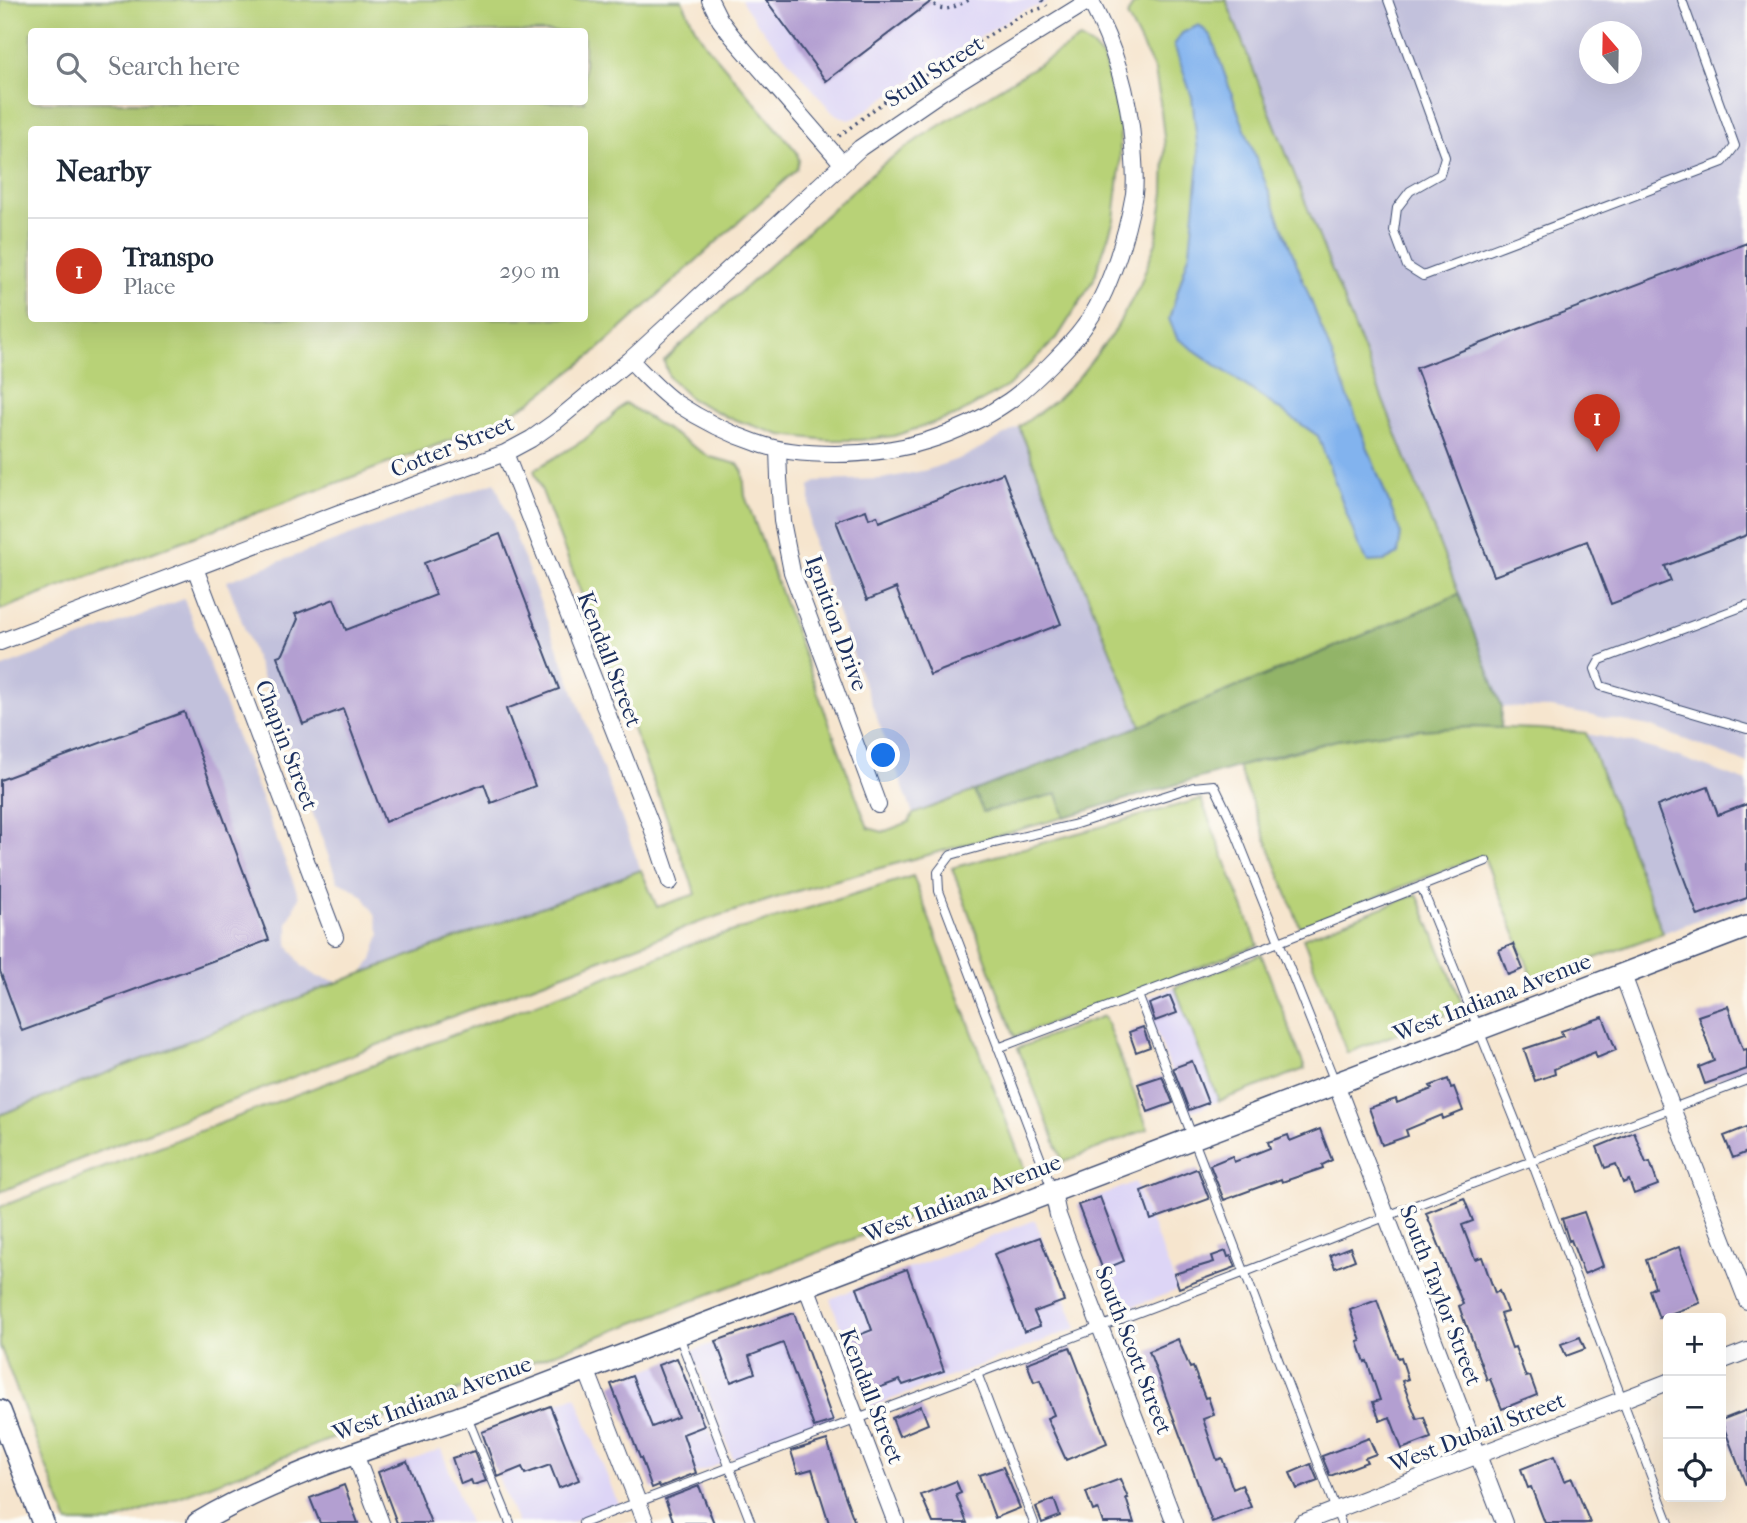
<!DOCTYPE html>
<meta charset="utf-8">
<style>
body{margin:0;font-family:"IM FELL French Canon",serif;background:#f6f6f7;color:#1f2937}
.controls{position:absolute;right:21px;bottom:21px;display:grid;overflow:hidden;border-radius:7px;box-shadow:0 7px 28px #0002}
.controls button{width:63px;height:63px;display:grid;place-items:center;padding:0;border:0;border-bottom:2px solid #e0e1e3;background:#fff;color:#1f2937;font:35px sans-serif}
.compass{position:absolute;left:1579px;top:21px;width:63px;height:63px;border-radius:50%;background:#fff;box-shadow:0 7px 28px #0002;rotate:340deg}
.you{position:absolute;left:884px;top:756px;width:24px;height:24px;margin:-18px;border:5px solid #fff;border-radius:50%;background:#1a73e8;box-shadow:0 0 0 10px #1a73e833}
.badge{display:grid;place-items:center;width:46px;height:46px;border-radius:50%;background:#c8321e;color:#fff;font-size:23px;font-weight:700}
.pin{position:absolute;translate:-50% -58px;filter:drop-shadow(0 2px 4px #0008)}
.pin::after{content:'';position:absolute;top:37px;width:24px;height:21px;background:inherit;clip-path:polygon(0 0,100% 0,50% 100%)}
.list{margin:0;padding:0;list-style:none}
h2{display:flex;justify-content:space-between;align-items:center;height:91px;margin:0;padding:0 28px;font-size:30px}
h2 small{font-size:23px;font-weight:400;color:#747a83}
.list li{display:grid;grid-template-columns:46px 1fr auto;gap:21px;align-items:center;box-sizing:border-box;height:105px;padding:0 28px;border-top:2px solid #e0e1e3}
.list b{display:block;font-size:26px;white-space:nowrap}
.list p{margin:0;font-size:23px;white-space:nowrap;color:#747a83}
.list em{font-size:23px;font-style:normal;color:#747a83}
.icon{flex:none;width:38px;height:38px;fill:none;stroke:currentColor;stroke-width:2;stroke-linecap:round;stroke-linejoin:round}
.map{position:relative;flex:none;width:1747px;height:1523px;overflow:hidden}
.search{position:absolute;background:#fff;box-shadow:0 7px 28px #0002;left:28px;top:28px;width:560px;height:77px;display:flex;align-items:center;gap:18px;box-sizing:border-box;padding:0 24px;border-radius:7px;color:#747a83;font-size:26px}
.panel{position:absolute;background:#fff;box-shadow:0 7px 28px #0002;left:28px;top:126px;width:560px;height:196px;border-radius:7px}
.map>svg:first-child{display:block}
.built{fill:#ddd5f6}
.industrial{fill:#c2c1dc;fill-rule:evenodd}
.green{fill:#b8d277;stroke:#6a806a;stroke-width:2;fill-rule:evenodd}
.forest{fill:#92b468;stroke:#567263;stroke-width:2}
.water{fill:#82b3ee;stroke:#4e71a6;stroke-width:2}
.building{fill:#b39fd1}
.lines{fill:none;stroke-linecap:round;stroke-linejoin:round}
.service-casing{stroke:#3c4a6f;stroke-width:10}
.minor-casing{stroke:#3c4a6f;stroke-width:18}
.tertiary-casing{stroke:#3c4a6f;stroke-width:24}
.path{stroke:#3c4a6f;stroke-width:3.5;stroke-dasharray:2 5;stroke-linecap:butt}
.service{stroke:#fff;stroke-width:8}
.minor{stroke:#fff;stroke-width:16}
.tertiary{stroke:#fff;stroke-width:21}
.labels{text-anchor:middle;stroke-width:7;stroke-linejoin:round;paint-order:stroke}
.street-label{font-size:23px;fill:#1b2f5e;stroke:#fdfcf7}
</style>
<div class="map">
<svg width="1747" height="1523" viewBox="0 0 1747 1523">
<rect width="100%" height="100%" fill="#fdfcf7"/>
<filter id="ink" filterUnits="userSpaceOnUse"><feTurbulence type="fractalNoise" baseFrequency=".0143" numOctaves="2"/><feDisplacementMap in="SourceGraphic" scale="14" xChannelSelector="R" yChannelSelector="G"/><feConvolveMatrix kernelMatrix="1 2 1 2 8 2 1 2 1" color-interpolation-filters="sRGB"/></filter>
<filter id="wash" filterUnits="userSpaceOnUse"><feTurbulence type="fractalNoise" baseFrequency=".00686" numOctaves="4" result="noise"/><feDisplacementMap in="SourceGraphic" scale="28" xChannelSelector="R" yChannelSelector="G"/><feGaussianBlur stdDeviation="1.57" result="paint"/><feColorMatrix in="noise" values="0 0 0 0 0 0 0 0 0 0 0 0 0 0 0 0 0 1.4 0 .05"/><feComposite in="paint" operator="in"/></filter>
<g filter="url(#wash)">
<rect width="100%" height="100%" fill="#f6e5ce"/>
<path class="built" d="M741,0H1049L1039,6L1022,11L898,89L855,118L848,120L833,113L756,22Z
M1175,987L1219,1101L1187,1113L1144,999Z
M1135,1182L1178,1290L1120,1311L1078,1205Z
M1035,1220L1077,1328L871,1407L830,1299Z
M794,1313L836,1421L733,1459L692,1351Z
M681,1356L723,1463L653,1490L613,1383Z
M576,1396L618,1504L569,1523H517L480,1433Z
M441,1449L469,1523H398L379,1473Z"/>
<path class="industrial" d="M1226,0H1747V763L1649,726L1551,708L1502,707ZM1590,32H1632V74H1590Z
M1019,427L1141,726L913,814L816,556L810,522V486L818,481L882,479L927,470L964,457Z
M495,482L641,870L362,975L372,960L380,934L375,914L363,896L350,887L338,882L227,581Z
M184,599L299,897L288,922V945L302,966L318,977L339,982L0,1115V668Z
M1586,734L1630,742L1679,757L1747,782V901L1663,933Z"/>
<path class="green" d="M0,0H682L695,28L707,46L797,152L799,161L797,169L592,355L532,401L490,425L0,610ZM32,32H584V102H32ZM32,130H584V318H32Z
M1142,0H1226L1459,594L1364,635L1141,726L1019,427L1056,400L1077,379L1114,332L1140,285L1156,242L1164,193L1165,146L1159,94L1155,71L1127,16L1132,6Z
M1080,39L1092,46L1103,58L1114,97L1120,129V167L1114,220L1093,281L1057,338L1008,386L957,415L894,436L860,440H828L781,435L727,417L691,399L669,377L664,361L669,356L879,167L921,137Z
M625,403L710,457L738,464L743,472L745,496L868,828L883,832L909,822L913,814L974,791L984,812L1057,794L1065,817L804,889L700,922L115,1145L0,1192V1115L339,982L641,870L657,907L696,894L534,470L584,440L607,421Z
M1471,727L1539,729L1586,733L1663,933L1534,981L1483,855L1300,927L1238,767L1337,740L1400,731Z
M1201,799L1258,945L1015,1037L952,868Z
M913,876L1026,1173L111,1523H68L0,1346V1207L695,943Z
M1417,894L1464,1008L1347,1053L1303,938Z
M1261,954L1305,1069L1219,1101L1175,987Z
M1104,1016L1148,1129L1063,1162L1018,1048Z"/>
<path class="forest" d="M1459,594L1502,707L1501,728L1471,727L1400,731L1337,740L1285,753L1065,817L1057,794L983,812L974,791C1136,728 1299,664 1459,594Z"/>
<path class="water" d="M1199,25L1211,36L1239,114L1401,534L1398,554L1385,561L1368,562L1359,547L1318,436L1177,338L1169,319L1190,251L1199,161L1192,97L1174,45L1182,33Z"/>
<g id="blocks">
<path class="building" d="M766,0H933L826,81Z
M1747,243V535L1665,566L1671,581L1611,604L1587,541L1494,576L1416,368Z
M1003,473L1061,624L930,675L896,588L867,600L836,521L866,510L869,519L877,516L879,522Z
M500,534L559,689L506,709L535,786L491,803L484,784L385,822L343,709L303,724L277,656L283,654L298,619L295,614L334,599L346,630L436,595L424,563Z
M184,712L269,940L22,1031L0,971V780Z
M1708,787L1718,815L1747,804V898L1698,916L1657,806Z
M1513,944L1523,969L1508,975L1499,950Z
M1170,996L1177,1013L1155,1021L1149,1004Z
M1728,1006L1743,1050L1747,1049V1069L1705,1084L1699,1067L1714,1061L1698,1016Z
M1603,1017L1616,1050L1597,1058L1595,1052L1554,1069L1555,1074L1535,1081L1524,1049L1563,1036L1561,1031Z
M1143,1027L1150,1047L1136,1052L1129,1032Z
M1192,1061L1208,1103L1189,1110L1173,1068Z
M1162,1076L1173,1103L1148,1112L1138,1084Z
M1448,1079L1451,1088L1454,1087L1463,1111L1443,1119L1442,1115L1406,1130L1408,1136L1382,1145L1369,1108L1396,1099L1397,1103L1432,1089L1430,1086Z
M1747,1127V1152L1733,1158L1724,1136Z
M1320,1129L1332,1160L1322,1165L1323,1168L1282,1182L1281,1179L1224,1200L1210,1165L1232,1156L1234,1162L1270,1148L1268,1142L1288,1135L1290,1141Z
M1634,1132L1646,1163L1650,1162L1658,1185L1634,1194L1629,1180L1623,1183L1616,1164L1605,1168L1597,1147Z
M1196,1169L1198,1170L1209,1199L1151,1220L1141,1191Z
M1100,1197L1124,1261L1103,1270L1078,1205Z
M1464,1198L1473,1221L1462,1225L1475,1259L1482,1257L1495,1293L1499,1291L1507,1312L1500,1314L1512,1348L1515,1347L1526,1377L1530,1376L1537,1395L1502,1409L1490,1379L1487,1380L1467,1326H1466L1459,1306L1463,1304L1426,1213Z
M1584,1212L1603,1266L1584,1274L1571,1240L1569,1241L1562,1219Z
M1040,1237L1064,1301L1034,1312L1040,1326L1024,1332L994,1254Z
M1350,1247L1355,1260L1335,1268L1330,1255Z
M1679,1247L1700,1303L1659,1318L1649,1290L1655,1287L1646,1260Z
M1226,1251L1228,1257L1231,1256L1236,1267L1179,1288L1174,1274L1214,1262L1212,1256Z
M907,1269L944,1371L903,1385L900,1380L865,1393L846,1340L872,1330L857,1288Z
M1377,1300L1398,1358L1401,1357L1408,1379L1402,1381L1417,1419L1424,1417L1431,1438L1402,1449L1390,1417L1380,1421L1373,1402L1380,1400L1367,1361L1365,1362L1358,1342L1361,1341L1350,1310Z
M794,1313L833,1421L814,1427L783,1343L749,1356L755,1373L731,1382L716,1341Z
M1580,1337L1585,1349L1566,1356L1561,1344Z
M1178,1339L1190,1368L1193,1367L1205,1398L1208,1397L1214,1415L1203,1419L1217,1460L1222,1458L1233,1489L1242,1485L1251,1507L1212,1522L1149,1351Z
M1070,1347L1107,1443L1066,1460L1047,1418L1054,1415L1040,1380L1034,1382L1027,1363Z
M677,1358L704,1426L683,1434L696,1473L660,1487L659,1485L652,1488L641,1458H640L611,1384L632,1376L652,1427L678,1417L658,1365Z
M550,1406L579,1480L559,1488L550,1465L525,1474L522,1467L498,1477L482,1432Z
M921,1406L928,1424L899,1436L892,1418Z
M1747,1410V1485H1746L1721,1420Z
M1369,1438L1376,1454L1365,1458L1367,1462L1330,1476L1322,1456Z
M827,1440L844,1493L855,1523H829L812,1469L798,1473L791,1451Z
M474,1451L486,1481L473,1485L471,1480L461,1484L452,1458Z
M1554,1456L1564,1481L1572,1478L1590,1523H1545L1531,1487L1528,1488L1521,1469Z
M407,1461L431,1523H397L378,1472Z
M1311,1464L1318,1481L1297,1489L1290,1473Z
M1003,1467L1020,1508L995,1518L979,1475Z
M1120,1479L1128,1498H1126L1134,1523H1103L1098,1509L1093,1511L1086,1492Z
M956,1481L961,1493L956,1495L967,1523H933L921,1495Z
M344,1485L358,1523H320L310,1498Z
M699,1486L714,1523H674L665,1499Z
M1054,1499L1060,1516L1042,1523L1036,1507Z"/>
</g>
</g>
<g filter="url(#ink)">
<use href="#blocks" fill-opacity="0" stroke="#3c4a6f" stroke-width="2"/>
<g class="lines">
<g class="service-casing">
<path id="service" d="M1388,0L1445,157L1440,174L1410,191L1397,208L1394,231L1407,266L1423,276L1723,162L1735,146L1682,0
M1747,605L1600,660L1595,669L1601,686L1747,729
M1421,886L1532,1162L1669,1523
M1138,995L1341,1523
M998,1048L1279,942L1486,861
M1052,1189L939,891L938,872L951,855L994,843L1073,825L1193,787L1214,785L1228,814L1335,1082
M679,1336L751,1523
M977,1373L1034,1523
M467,1417L510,1523
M583,1523L1245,1272L1387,1216L1747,1080"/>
</g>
<g class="minor-casing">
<path id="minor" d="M710,0L720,20L732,36L842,163
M630,360C645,375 659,391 676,403C699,418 730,434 757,443C781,452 809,454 835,454C898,454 957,437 1009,401C1024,391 1036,378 1049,366C1061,354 1074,341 1084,327C1109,294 1127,234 1134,194C1136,178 1134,162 1133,146C1129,93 1115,48 1090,0
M778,449L779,478L782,521L792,572L878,805
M505,453L651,825L670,882
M195,568L335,937
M0,642L339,513L505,453L531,439L555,422L630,360L860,148L940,93L1090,0
M1623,975L1672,1108L1747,1301
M1336,1084L1504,1523
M1053,1192L1058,1215L1075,1261L1175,1523
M806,1286L896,1523
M1721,1361L1747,1351
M586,1369L646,1523
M355,1454L381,1523
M1302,1523L1668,1382"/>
</g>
<g class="tertiary-casing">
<path id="tertiary" d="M0,1411L43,1523
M198,1523C281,1474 375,1447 466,1415L1747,927"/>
</g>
<path class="path" d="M929,0C943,15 952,8 969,0
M1042,0L1047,6
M839,136L889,98L1018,17L1027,13L1042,8"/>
<use href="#service" class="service"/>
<use href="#minor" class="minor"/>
<use href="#tertiary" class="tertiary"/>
</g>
</g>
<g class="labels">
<g class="street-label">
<text transform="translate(934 71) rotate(-33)" y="8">Stull Street</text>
<text transform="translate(452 446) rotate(-22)" y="8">Cotter Street</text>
<text transform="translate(837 623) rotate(70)" y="8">Ignition Drive</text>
<text transform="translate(610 659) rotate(69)" y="8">Kendall Street</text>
<text transform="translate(287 745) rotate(69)" y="8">Chapin Street</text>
<text transform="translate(1492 997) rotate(-21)" y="8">West Indiana Avenue</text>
<text transform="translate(962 1198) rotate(-21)" y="8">West Indiana Avenue</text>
<text transform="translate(1441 1295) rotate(69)" y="8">South Taylor Street</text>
<text transform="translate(1134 1350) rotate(69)" y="8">South Scott Street</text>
<text transform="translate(872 1396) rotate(69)" y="8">Kendall Street</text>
<text transform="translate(432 1398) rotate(-20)" y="8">West Indiana Avenue</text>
<text transform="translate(1477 1432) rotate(-21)" y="8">West Dubail Street</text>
</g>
</g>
</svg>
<div class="controls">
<button>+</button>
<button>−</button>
<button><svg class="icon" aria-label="locate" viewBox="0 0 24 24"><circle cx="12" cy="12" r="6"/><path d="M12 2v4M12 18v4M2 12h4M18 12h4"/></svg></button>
</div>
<svg class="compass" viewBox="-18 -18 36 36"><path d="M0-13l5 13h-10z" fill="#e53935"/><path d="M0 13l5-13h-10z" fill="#747a83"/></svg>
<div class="you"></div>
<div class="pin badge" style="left:1597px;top:452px">1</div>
<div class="search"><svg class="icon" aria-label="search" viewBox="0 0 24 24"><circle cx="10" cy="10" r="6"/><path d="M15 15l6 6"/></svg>Search here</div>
<section class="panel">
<h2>Nearby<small></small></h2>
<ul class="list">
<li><span class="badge">1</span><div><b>Transpo</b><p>Place</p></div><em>290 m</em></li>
</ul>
</section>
</div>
